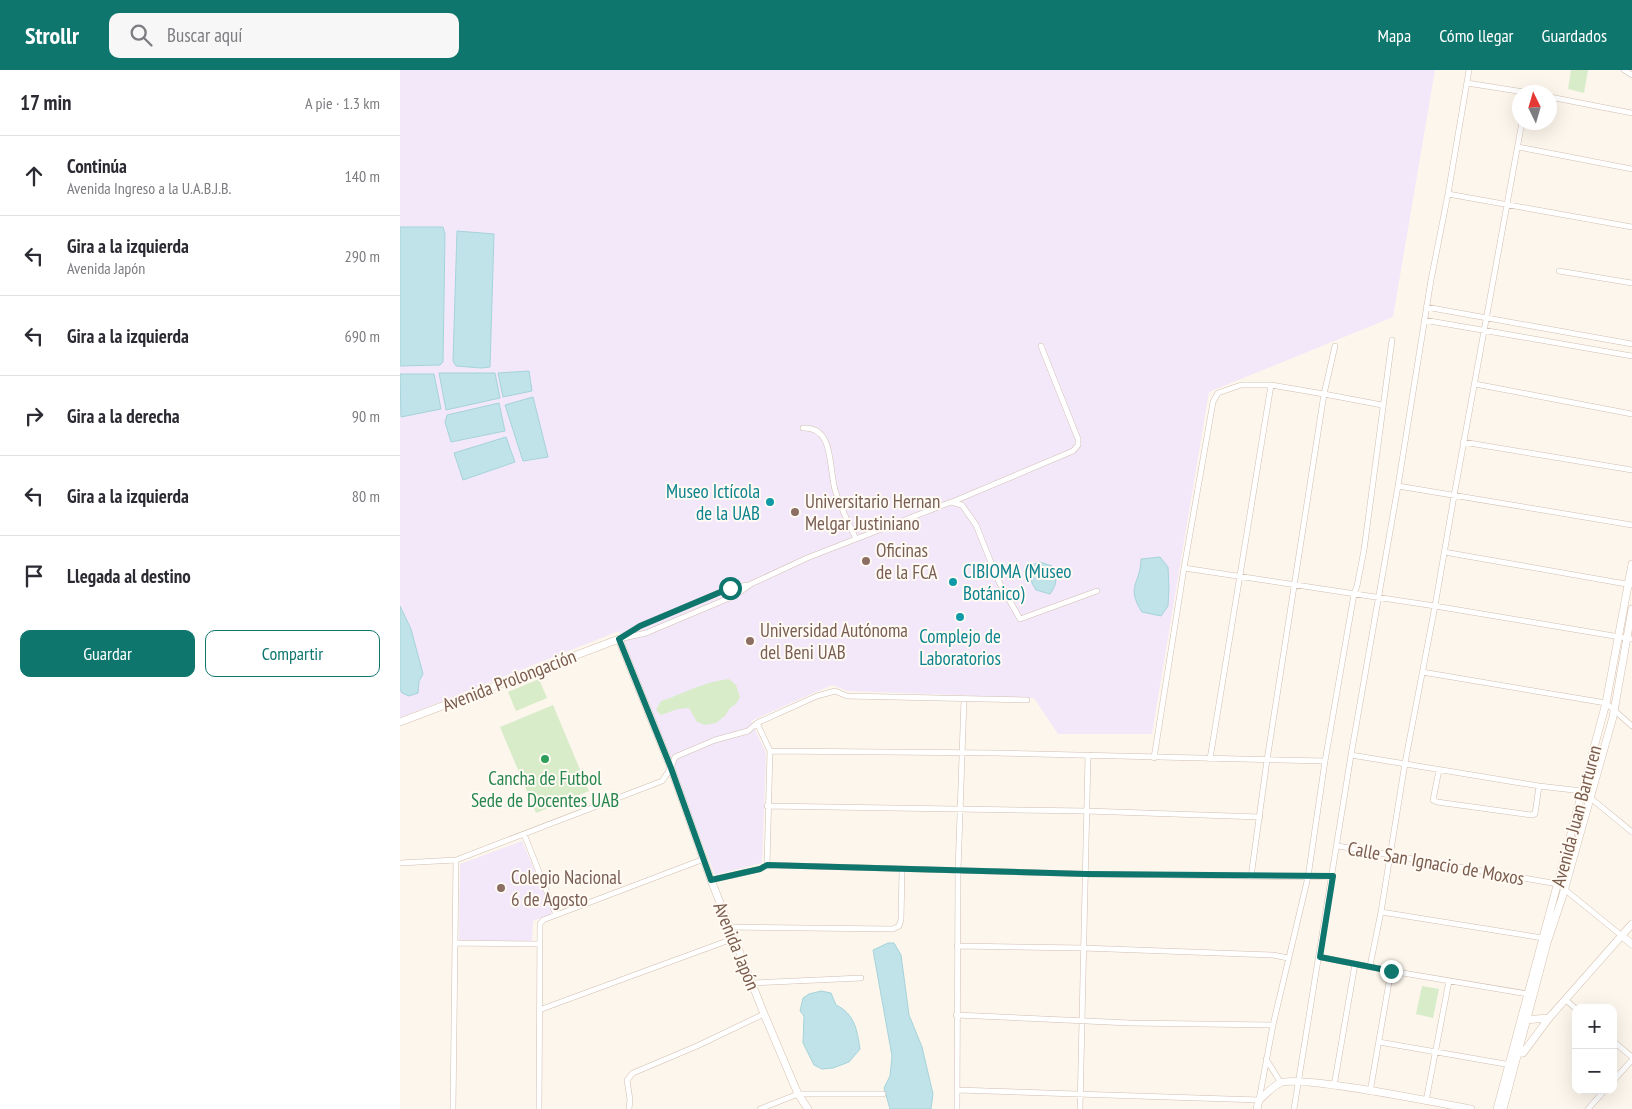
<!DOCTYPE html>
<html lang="es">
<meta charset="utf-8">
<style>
body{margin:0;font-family:"PT Sans Narrow",sans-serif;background:#f7f7f7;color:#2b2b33}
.controls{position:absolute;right:15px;bottom:15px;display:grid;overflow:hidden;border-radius:10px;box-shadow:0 5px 20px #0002}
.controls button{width:45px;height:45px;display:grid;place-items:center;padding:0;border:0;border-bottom:1px solid #e1e1e2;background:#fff;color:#2b2b33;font:25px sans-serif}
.compass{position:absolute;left:1112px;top:15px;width:45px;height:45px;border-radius:50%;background:#fff;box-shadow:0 5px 20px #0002;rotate:355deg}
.stop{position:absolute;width:15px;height:15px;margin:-11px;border:4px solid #0f766e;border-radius:50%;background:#fff}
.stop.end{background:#0f766e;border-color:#fff;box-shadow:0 1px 5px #0008}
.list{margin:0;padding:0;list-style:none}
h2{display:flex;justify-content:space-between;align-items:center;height:65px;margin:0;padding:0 20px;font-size:21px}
h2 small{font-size:16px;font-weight:400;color:#7c7c81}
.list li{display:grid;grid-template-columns:32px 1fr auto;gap:15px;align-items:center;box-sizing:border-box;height:80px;padding:0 20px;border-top:1px solid #e1e1e2}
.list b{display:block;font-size:19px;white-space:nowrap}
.list p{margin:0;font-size:16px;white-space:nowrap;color:#7c7c81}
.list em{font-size:16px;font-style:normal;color:#7c7c81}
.actions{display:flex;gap:10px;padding:15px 20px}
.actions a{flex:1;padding:11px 0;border:1px solid #0f766e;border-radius:10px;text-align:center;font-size:18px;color:#0f766e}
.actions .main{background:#0f766e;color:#fff}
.icon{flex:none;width:28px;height:28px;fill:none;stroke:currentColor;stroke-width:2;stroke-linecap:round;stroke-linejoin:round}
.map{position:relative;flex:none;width:1232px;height:1039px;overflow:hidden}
header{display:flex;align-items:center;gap:30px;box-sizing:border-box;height:70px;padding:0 25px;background:#0f766e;color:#fff}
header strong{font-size:24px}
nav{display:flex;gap:28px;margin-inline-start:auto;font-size:18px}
.search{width:350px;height:45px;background:#f7f7f7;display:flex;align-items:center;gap:12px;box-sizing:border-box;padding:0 18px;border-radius:10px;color:#7c7c81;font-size:19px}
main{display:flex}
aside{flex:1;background:#fff}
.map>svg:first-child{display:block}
.education{fill:#f3e8fa}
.green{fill:#d8ecc9}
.water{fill:#bfe3e8;stroke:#a5d3da}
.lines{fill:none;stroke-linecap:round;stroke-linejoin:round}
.street-casing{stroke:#d1beb0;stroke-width:6}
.secondary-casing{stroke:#d6c0b0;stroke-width:8}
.street{stroke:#fff;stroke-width:5}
.secondary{stroke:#fff;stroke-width:7}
.route{stroke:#0f766e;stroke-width:6}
.culture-dot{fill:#0f9aa8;stroke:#fffaf3;stroke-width:2}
.education-dot{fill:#8d6e63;stroke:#fffaf3;stroke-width:2}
.leisure-dot{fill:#2e9e5b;stroke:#fffaf3;stroke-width:2}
.labels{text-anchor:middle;stroke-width:4;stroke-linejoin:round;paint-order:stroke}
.culture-label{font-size:19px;fill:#0d838f;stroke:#fffaf3;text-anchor:end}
.education-label{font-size:19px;fill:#785e54;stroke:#fffaf3;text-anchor:start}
.street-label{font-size:19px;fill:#7a5c4d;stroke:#fffaf3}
.leisure-label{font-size:19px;fill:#27864d;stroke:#fffaf3}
</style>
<header>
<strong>Strollr</strong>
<div class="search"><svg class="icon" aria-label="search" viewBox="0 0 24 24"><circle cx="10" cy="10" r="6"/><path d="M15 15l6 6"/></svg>Buscar aquí</div>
<nav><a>Mapa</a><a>Cómo llegar</a><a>Guardados</a></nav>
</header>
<main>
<aside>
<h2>17 min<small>A pie · 1.3 km</small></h2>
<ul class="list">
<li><svg class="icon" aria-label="ahead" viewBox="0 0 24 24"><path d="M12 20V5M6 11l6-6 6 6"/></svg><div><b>Continúa</b><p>Avenida Ingreso a la U.A.B.J.B.</p></div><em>140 m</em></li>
<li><svg class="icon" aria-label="left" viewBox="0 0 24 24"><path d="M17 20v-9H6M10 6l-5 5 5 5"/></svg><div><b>Gira a la izquierda</b><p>Avenida Japón</p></div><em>290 m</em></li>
<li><svg class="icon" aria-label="left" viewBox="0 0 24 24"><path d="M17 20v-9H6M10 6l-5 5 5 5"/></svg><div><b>Gira a la izquierda</b></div><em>690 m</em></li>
<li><svg class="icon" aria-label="right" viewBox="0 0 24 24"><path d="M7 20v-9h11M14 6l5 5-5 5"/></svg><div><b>Gira a la derecha</b></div><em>90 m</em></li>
<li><svg class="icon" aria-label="left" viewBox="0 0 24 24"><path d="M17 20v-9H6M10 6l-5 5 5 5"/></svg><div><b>Gira a la izquierda</b></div><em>80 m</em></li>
<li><svg class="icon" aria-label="arrive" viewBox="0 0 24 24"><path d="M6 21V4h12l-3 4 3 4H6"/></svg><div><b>Llegada al destino</b></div></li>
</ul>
<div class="actions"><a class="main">Guardar</a><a>Compartir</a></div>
</aside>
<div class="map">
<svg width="1232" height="1039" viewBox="0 0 1232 1039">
<rect width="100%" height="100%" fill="#fdf6ec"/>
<path class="education" d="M0,0H1035L993,247L809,322L752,664H658L634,628L448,621L432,615L351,651L366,683L362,793L315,805L219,561L0,648Z
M122,771L153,843L133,851L132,873L59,870L60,794Z"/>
<path class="green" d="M1171,0H1188L1184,23L1168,19Z
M139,609L147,628L116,641L108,622Z
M329,609L336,615L340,627L336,634L330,638L325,646L316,653L305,655L297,652L289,638L278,639L261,645L256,640L261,631C286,623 302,612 329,609Z
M153,635L189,721L136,743L100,657Z
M1022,916L1039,919L1033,948L1016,944Z"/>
<path class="water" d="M0,157H43L45,164L43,292L40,295L0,296Z
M57,161L94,164L90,297L81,298L56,296L53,291Z
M129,301L132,321L103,327L98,303Z
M39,303H95L100,328L46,340Z
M0,304H34L41,339L1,347Z
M133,327L148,387L123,391L105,335Z
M99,333L105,361L51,372L45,352L47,345Z
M106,367L115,392L63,410L54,383Z
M760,487L768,497L769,518L768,536L761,546L742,542C725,516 741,513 741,489Z
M640,492L652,496C657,507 658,513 650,524L636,520L632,513L629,496Z
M0,536L11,559L23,604L19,611L18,623L9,626L2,623L0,620Z
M488,873H494L501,885L509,945L522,977L533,1024L531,1039H490L484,1018L490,1006L492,986L473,880Z
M421,921L431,923L436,935C455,944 457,960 460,979L449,992L433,998L422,999L414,995L403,973L404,946L400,941L403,928L409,924Z"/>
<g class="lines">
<g class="street-casing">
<path id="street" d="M1224,0L1232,5
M1067,13L1124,22
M1150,27L1232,43
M1118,77L1232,99
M1048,124L1232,157
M1159,201L1232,213
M1026,237L1232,274
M1024,250L1232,286
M1075,314L1232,344
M403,358C436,356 428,402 436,423C441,438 449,454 456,469
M1063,372L1232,400
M998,416L1232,455
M552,432L673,381L678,375V369L641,276
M1044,482L1232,515
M784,498L1035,536L1232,569
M222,567L240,556L330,518L348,515
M219,569L246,563L334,526L351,514L407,488L551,432L562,435L576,455L598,510L620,549L697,521
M1022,602L1206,633L1232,656
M357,653L370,681L596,683L925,691
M951,685L1139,716L1182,721L1232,762
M754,688L784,498L813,332L818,323L841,315H871L924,324L935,276
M810,689L871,315
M1039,700L1033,730L1037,732L1131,745L1135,744L1139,716
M367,736L687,741L860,747
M124,764L156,845
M938,776L1158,814L1222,866
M0,793L56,790L262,711L271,698L275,687L315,670L348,661L357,653L417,626L435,621L447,626L627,630
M367,795L370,681
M851,807L867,690L924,324L982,335
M311,810L360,799L367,795L686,804L908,807L925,691L954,524L957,516L964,480L992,270
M981,842L1143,868
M330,857L493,859L499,856L501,850L502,800
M55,873L139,874
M557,876L683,878L873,885L888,888
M920,887L991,901L1128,924
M970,896L981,842L1005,693L1035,536L1054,426L1122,52
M353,913L461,908
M1165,929L1176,939
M139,940L335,868
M556,945L730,953L873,955
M1213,971L1232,987
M979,972L1111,995
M866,989L881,1013
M1213,1011L1232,990
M934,1016L955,894
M557,1020L859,1030L873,955L908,807L933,806
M970,1022L991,901
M1026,1031L1049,911
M53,1039L56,790
M139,1039L140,854L143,850L304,789
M229,1039L230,1030L227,1010L233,1003L297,976L364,944
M360,1039L398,1024H483
M557,1039L558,801L564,629
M680,1039L688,686
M894,1039L951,685L998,416L1031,210L1048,124L1069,0
M1188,1039L1205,1020"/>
</g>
<g class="secondary-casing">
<path id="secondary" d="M0,652L219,569L271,698L311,810L364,944L398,1024L408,1039
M1222,866L1232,874
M1124,950L1149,948
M1114,984L1123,983L1149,948L1232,854
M857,1039L859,1030C865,1025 872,1017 880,1013C898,1004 1043,1034 1071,1039
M1097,1039L1206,633L1232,494
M1103,1039L1147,873L1162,828L1213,647L1232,539"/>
</g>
<use href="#street" class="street"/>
<use href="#secondary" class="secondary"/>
</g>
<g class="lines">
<path class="route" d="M330,518L240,556L219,569L271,698L311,810L360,799L367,795L686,804L933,806L920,887L991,901"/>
</g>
<g class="culture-dot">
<circle cx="370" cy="432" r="5"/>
<circle cx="553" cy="512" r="5"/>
<circle cx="560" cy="547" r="5"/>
</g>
<g class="education-dot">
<circle cx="395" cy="442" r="5"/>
<circle cx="466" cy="491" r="5"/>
<circle cx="350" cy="571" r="5"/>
<circle cx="101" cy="818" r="5"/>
</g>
<circle class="leisure-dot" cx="145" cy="689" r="5"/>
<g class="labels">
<g class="culture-label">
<text x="360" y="428">Museo Ictícola<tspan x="360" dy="22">de la UAB</tspan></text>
<text x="563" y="508" text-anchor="start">CIBIOMA (Museo<tspan x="563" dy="22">Botánico)</tspan></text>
<text x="560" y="573" text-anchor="middle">Complejo de<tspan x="560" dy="22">Laboratorios</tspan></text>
</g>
<g class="education-label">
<text x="405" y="438">Universitario Hernan<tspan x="405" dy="22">Melgar Justiniano</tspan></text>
<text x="476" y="487">Oficinas<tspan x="476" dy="22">de la FCA</tspan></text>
<text x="360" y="567">Universidad Autónoma<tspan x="360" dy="22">del Beni UAB</tspan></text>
<text x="111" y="814">Colegio Nacional<tspan x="111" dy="22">6 de Agosto</tspan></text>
</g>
<g class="street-label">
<text transform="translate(109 610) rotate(-21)" y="7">Avenida Prolongación</text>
<text transform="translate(1176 746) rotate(-75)" y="7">Avenida Juan Barturen</text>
<text transform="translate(1036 793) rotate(10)" y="7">Calle San Ignacio de Moxos</text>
<text transform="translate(337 876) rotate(68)" y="7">Avenida Japón</text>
</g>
<g class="leisure-label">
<text x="145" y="715">Cancha de Futbol<tspan x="145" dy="22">Sede de Docentes UAB</tspan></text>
</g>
</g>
</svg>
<div class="controls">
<button>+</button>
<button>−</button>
</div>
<svg class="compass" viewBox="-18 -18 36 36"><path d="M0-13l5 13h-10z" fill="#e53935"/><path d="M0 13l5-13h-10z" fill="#7c7c81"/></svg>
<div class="stop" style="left:330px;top:518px"></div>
<div class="stop end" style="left:991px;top:901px"></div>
</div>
</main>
